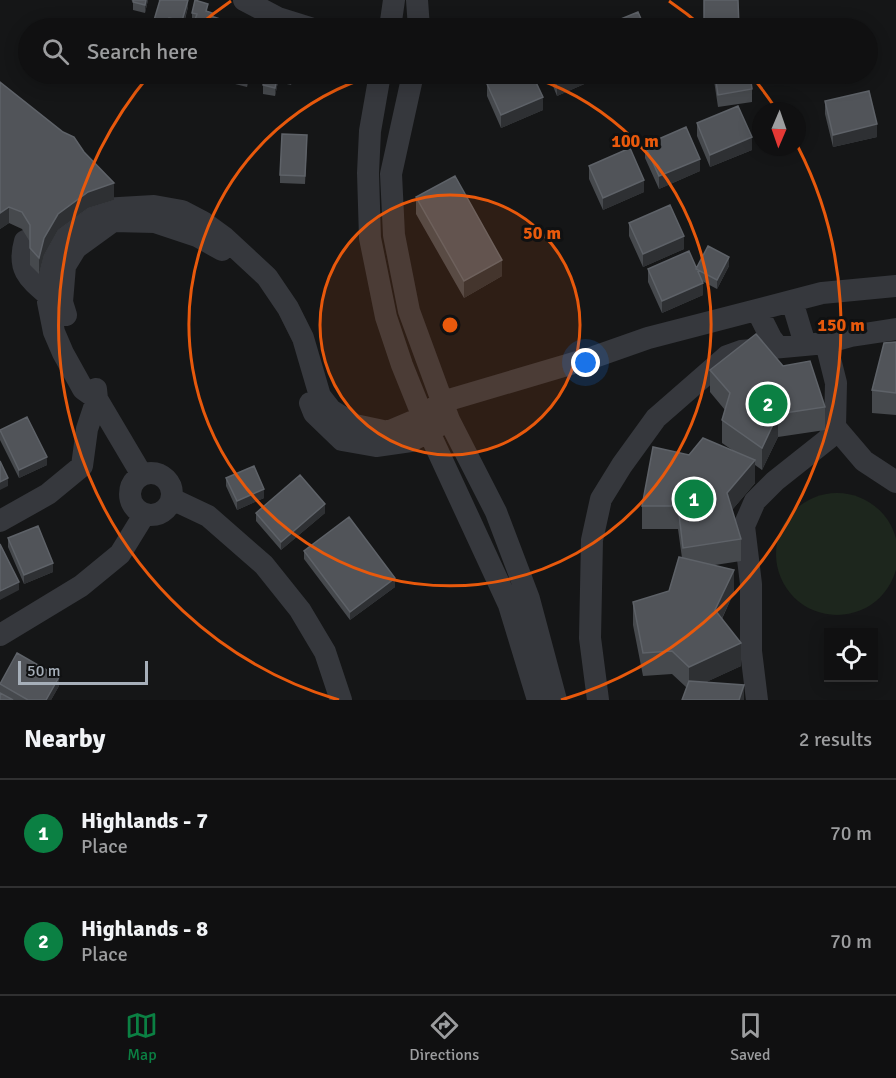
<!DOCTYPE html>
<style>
body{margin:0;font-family:Signika,sans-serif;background:#1e1e1f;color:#f1f3f6}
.controls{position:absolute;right:18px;bottom:18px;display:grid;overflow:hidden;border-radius:0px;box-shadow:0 3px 15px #0003}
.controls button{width:54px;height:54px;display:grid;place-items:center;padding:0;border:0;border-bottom:2px solid #303031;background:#101011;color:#f1f3f6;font:30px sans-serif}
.compass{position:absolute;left:752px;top:102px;width:54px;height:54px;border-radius:50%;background:#101011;box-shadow:0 3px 15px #0003;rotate:182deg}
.scale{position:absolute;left:18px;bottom:15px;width:130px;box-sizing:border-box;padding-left:6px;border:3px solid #a6afb9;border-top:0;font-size:16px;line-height:21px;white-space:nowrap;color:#a6afb9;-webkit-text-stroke:4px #101112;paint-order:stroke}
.you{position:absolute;left:586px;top:363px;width:21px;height:21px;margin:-15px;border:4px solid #fff;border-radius:50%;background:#1a73e8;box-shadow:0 0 0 9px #1a73e833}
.badge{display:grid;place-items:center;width:39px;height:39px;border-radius:50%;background:#0b8043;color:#fff;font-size:20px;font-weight:700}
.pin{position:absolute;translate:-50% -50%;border:3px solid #fff;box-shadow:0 2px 6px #0006}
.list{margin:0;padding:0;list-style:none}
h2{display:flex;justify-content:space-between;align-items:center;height:78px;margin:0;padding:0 24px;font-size:26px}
h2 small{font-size:20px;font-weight:400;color:#9c9d9f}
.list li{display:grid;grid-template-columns:39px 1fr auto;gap:18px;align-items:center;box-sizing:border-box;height:108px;padding:0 24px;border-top:2px solid #303031}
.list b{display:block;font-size:22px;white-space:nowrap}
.list p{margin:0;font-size:20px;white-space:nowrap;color:#9c9d9f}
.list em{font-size:20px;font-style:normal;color:#9c9d9f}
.icon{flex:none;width:33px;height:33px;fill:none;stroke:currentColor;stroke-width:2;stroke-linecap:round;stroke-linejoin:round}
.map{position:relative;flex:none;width:896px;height:700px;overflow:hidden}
.search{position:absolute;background:#101011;box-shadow:0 3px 15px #0003;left:18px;right:18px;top:18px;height:66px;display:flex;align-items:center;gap:15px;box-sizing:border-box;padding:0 21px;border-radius:33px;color:#9c9d9f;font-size:22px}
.sheet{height:294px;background:#101011}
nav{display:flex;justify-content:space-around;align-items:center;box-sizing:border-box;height:84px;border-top:2px solid #303031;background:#101011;font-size:16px;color:#9c9d9f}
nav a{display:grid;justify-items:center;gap:3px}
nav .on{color:#0b8043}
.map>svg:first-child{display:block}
.park{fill:#1d261d}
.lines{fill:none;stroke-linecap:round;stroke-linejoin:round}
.minor{stroke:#36383d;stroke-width:22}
.wall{fill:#46494d}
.shaded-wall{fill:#2e3033}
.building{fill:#515459;stroke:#5e6268;stroke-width:1.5}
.ring{fill:none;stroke:#e8590c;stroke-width:3}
.centre{fill:#e8590c;stroke:#101112;stroke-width:3}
.ring-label{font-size:18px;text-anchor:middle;font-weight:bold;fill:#e8590c;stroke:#101112;stroke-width:6;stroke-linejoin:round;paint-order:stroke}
</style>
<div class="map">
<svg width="896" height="700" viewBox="0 0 896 700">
<rect width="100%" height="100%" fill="#151617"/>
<path class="park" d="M776 554a61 61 0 1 1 122 0a61 61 0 1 1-122 0Z"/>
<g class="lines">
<path class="minor" d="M244,0L278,18L310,28
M417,0L419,28
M390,28L394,0
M380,74L370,131L368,173L370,238L386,317L402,365L429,432L509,605L538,700
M413,74L391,174L394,235L409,311L449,420L496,512L529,599L556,700
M25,241C17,269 28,278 48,295
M792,301L805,344
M757,310L771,338L778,347
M66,315L62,302L65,266L76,248L113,221L155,222L197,236L222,250
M826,343L851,336L896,329
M310,403L314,413L342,440L376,446L411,441L449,420
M835,427L864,461L896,482
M130 494a21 21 0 1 1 42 0a21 21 0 1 1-42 0Z
M142,475L97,399L83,389L63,353L54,332L48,302L51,256L63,238L80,221L102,209L154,206L182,211L203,222L225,238L267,277L288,308L303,338L320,396L331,410L355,425L388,432L414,421L442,402L594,357L648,338L822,293L896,286
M172,499L208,516L264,565L300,610L325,652L341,700
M0,521L48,494L82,466L87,429L97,399L96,389
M0,635L81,586L120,554L144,515
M598,700L590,638L592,540L601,499L622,465L656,418L727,356L741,351L826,343L836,383L835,427L828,439L775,481L755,501L744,526L751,584V651L757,700"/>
</g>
<path class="wall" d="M131,0H148L145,13L133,10V1Z
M158,0H188V7L183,28H177L169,26L168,28H152L160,1Z
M208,12L212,17L223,28L192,21V13Z
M250,74L247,87L235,84V76Z
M265,74H294L291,85L278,82L275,96L263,94V85Z
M548,74H598V78L557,96Z
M713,74H750L752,89V102L718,107Z
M0,82L114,200L88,208L58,230L44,255L39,274L30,265V242L22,229L9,223L0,229Z
M487,84L543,110L501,128L487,96Z
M825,101L877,137L833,147L825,114Z
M697,123L752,150L710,167L697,136Z
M307,144L305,184L280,183V175Z
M645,145L700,171L659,189L645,158Z
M589,166L644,192L603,210L589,179Z
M416,197L502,276L464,298L416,214Z
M629,223L684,249L643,267L629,236Z
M729,266L717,289L702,281L703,295L662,313L648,282V269Z
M896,342V415L872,413V390Z
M783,366L825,407V430L778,437L762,470L755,465V483L732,510L741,539V561L715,565L734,592L722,619L741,666L706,682L744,700L686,687L672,674L643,676L633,625V602L669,591L682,558L678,529H642V506L689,455L735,452L722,443V420L725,410L710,392V370Z
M0,430L47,465L19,478L0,440Z
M226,478L264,498L237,510L226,486Z
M256,513H325L281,550L256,521Z
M8,538L53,572L24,584L8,547Z
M304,551L395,587L350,620L304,559Z
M0,683L59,686L51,700H0Z"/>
<path class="shaded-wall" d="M146,0H148L145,13V5Z
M188,0V7L182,28V21Z
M248,74H250L247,87V79Z
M278,74V82L275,96V88Z
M292,74H294L291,85V76Z
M579,74H598V78L557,96V83Z
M543,97V110L501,128V115Z
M877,124V137L833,147V135Z
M752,137V150L710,167V155Z
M700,159V171L659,189V176Z
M644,180V192L603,210V198Z
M114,183V200L88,208L58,230L44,255L39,274V258L44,238L58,214L88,192Z
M9,207V223L0,229V213Z
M684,236V249L643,267V254Z
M729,257V266L717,289V280Z
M502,260V276L464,298V281Z
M703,283V295L662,313V301Z
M778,414V437L762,470V448Z
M47,457V465L19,478V470Z
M755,460V483L727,516V493Z
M8,478V486L0,490V482Z
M264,489V498L237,510V501Z
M325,504V513L281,550V542Z
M53,563V572L24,584V575Z
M734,570V592L715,633V610Z
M395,578V587L350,620V612Z
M19,582V590L0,600V591Z
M741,643V666L689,690V667Z
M59,677V686L51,700H46Z
M744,685V700H739Z"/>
<path class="building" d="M133,0H146L145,5L133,2Z
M160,0H188L182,21L169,18L166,28H159L152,27Z
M195,0L208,4L206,11L212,13L211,16L223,20L221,28H192L197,14L192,13Z
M704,0H738L739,28H704Z
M638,12L645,28H599Z
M478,24L487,28H476Z
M235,74H248L247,79L235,76Z
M265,74H292L291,76L278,74L275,88L263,85Z
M511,74H532L543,97L501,115L487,84Z
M553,74H579L557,83Z
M715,74H750L752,89L718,95Z
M0,82L63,132L74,137L84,152L114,183L88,192L58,214L44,238L39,258L30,248V225L22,212L9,207L0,213Z
M869,91L877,124L833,135L825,101Z
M738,106L752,137L710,155L697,123Z
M686,127L700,159L659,176L645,145Z
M282,134L307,135L305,176L280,175Z
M630,148L644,180L603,198L589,166Z
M455,176L502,260L464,281L416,197Z
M670,205L684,236L643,254L629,223Z
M708,246L729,257L717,280L696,269Z
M689,251L703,283L662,301L648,269Z
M756,334L783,366L810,361L825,407L778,414L762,448L722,420L730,393L710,370Z
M896,342V393L872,390L884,343Z
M27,417L47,457L19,470L0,430Z
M703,438L755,460L727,493L741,539L683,548L678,506H642L653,447L689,455Z
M0,461L8,478L0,482Z
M254,466L264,489L237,501L226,478Z
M300,475L325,504L281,542L256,513Z
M349,517L395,578L350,612L304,551Z
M38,526L53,563L24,575L8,538Z
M0,544L19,582L0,591Z
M679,557L734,570L715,610L741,643L689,667L672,651L643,653L633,602L669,591Z
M17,653L59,677L46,700H28L0,684Z
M689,681L744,685L739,700H682Z
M0,693L13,700H0Z"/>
<circle cx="450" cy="325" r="130" fill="#e8590c" fill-opacity=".12"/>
<g class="ring">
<circle cx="450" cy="325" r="130"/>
<path d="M522 74A261 261 0 1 1 378 74"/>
<path d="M339 700A391 391 0 0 1 150 74M196 28A391 391 0 0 1 231 1M669 1A391 391 0 0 1 704 28M750 74A391 391 0 0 1 776 109M798 147A391 391 0 0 1 561 700"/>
</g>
<circle cx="450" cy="325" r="9" class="centre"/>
<g class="ring-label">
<text x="635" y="147">100 m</text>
<text x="542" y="239">50 m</text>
<text x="841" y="331">150 m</text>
</g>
</svg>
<div class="controls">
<button><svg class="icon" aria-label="locate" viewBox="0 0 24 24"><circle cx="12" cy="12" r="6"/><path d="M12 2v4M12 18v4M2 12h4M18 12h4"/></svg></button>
</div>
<svg class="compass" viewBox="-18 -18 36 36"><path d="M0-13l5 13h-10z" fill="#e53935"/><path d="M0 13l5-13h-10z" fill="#9c9d9f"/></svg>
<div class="scale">50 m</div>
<div class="you"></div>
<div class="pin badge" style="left:694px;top:499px">1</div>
<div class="pin badge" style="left:768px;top:404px">2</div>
<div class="search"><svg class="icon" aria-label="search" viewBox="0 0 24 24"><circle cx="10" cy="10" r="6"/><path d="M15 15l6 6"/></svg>Search here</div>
</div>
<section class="sheet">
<h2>Nearby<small>2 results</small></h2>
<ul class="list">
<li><span class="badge">1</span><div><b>Highlands - 7</b><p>Place</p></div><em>70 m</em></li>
<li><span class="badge">2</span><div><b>Highlands - 8</b><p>Place</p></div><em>70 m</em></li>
</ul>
</section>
<nav>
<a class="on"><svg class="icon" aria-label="map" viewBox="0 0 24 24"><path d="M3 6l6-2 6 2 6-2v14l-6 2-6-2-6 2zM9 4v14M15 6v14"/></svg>Map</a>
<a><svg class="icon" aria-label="directions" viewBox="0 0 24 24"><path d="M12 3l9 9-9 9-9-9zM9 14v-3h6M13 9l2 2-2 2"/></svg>Directions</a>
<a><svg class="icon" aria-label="saved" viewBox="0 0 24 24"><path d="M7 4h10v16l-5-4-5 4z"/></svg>Saved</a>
</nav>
